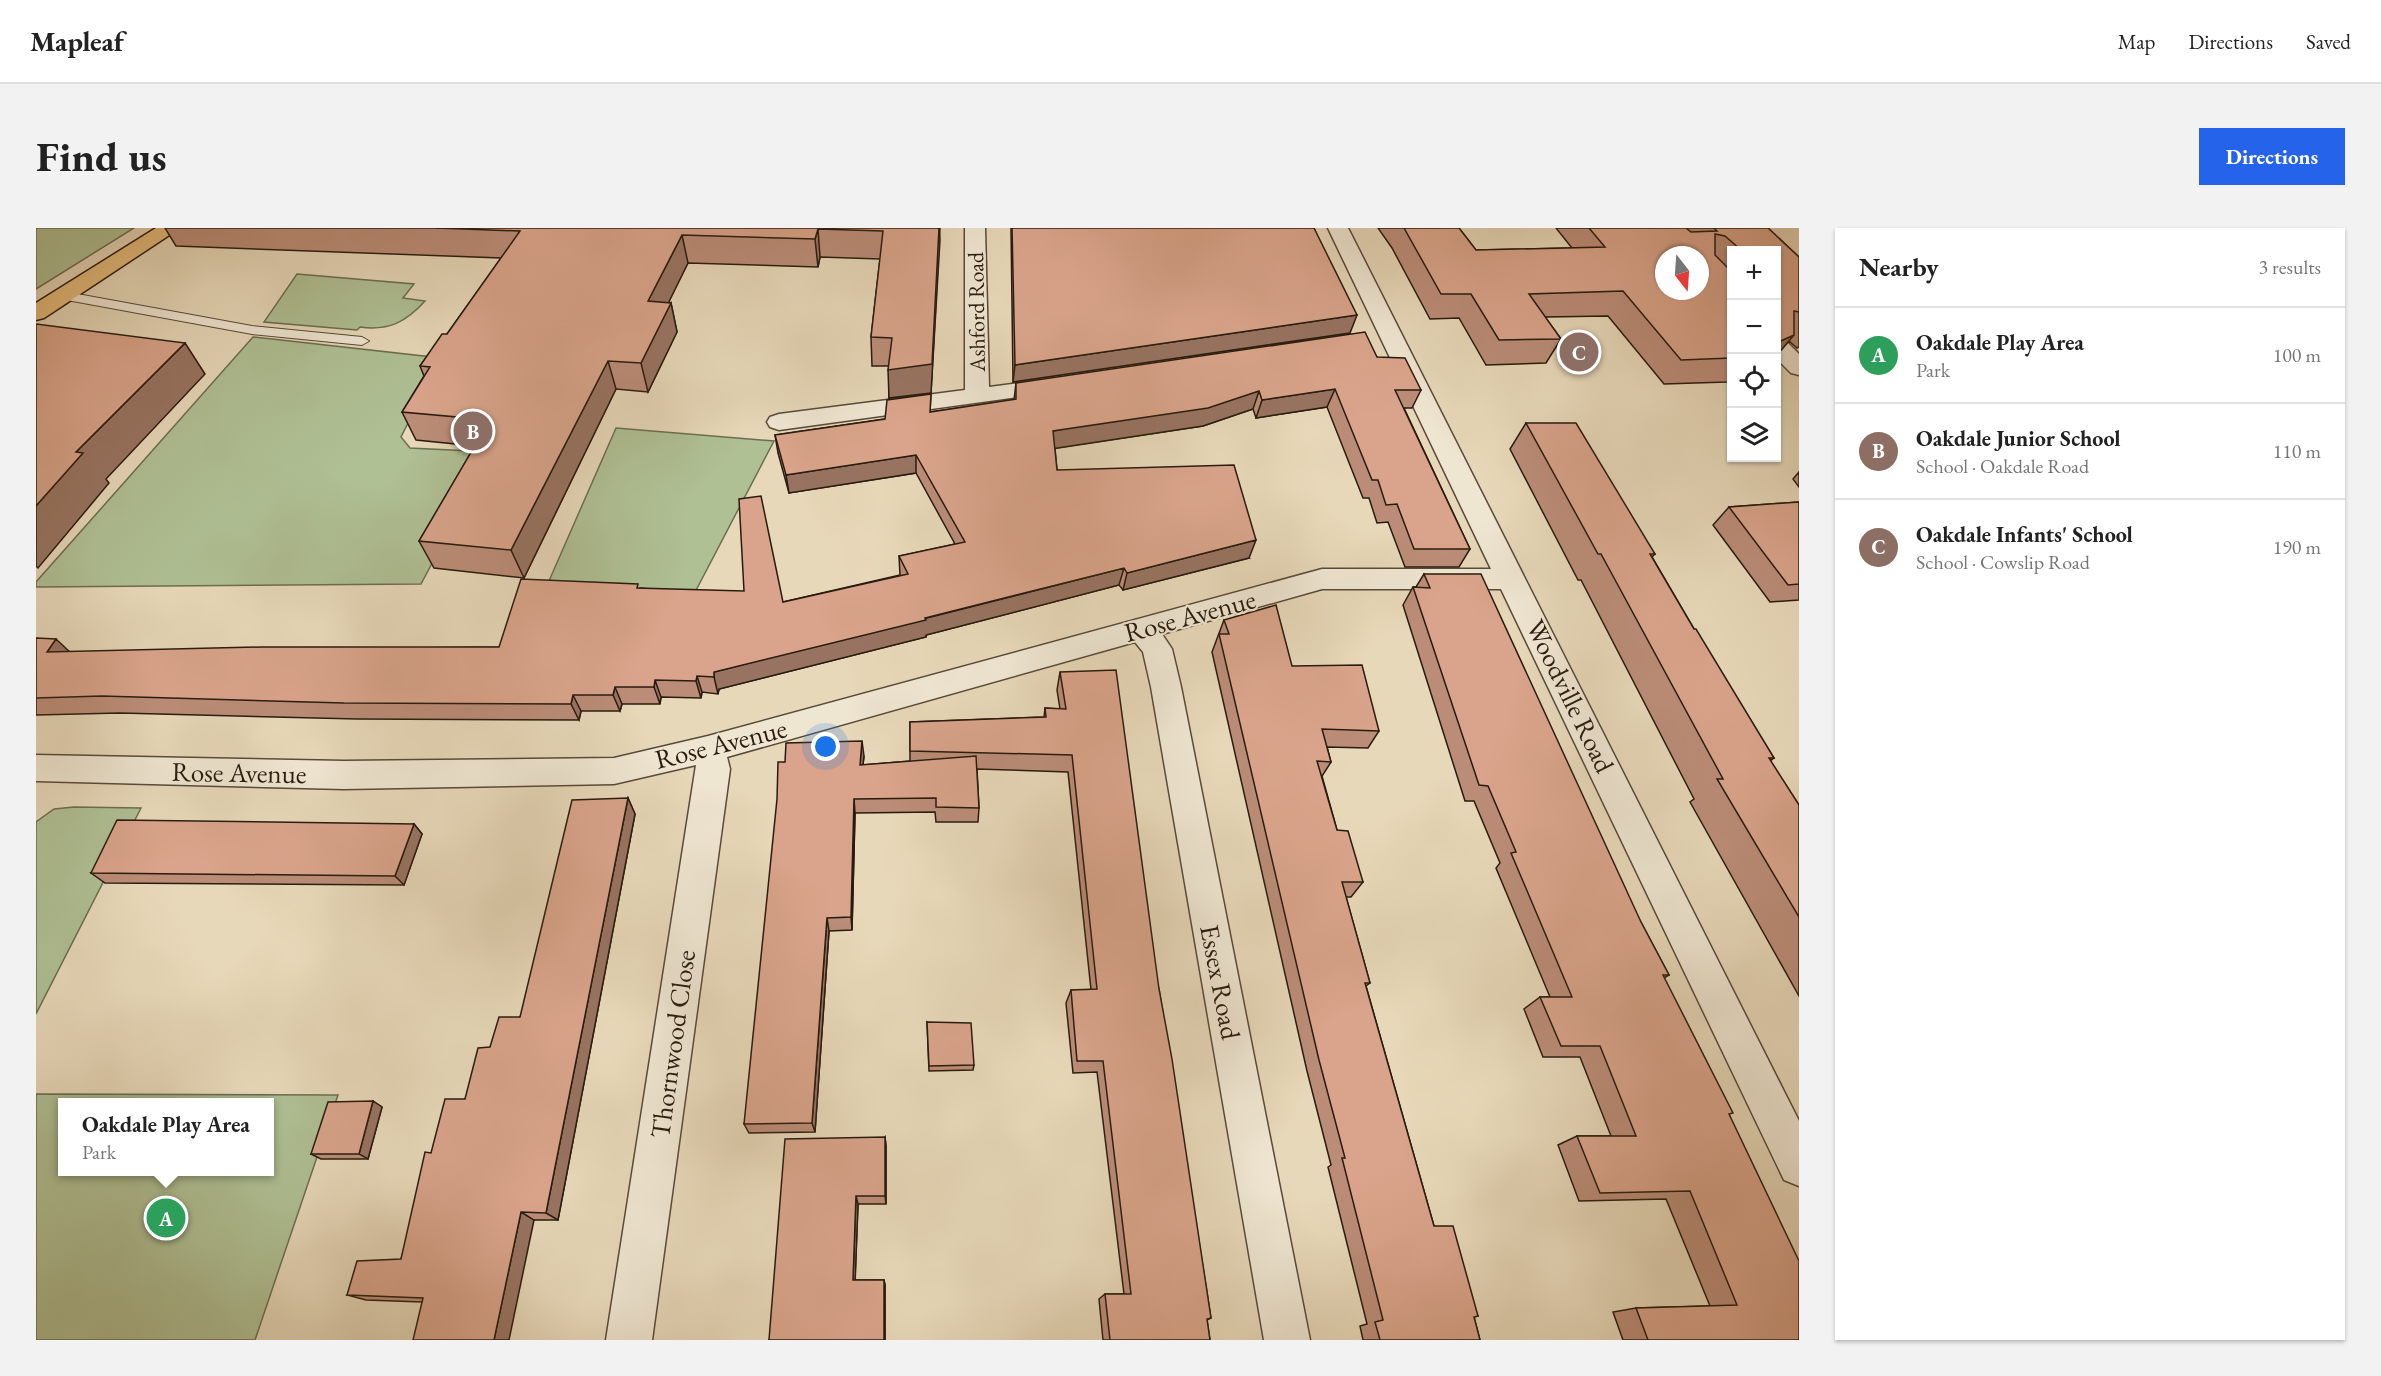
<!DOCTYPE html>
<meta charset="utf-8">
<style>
body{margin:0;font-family:"EB Garamond",serif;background:#f2f2f2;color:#222}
.controls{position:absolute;right:18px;top:18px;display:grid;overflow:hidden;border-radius:0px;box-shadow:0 2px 4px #0004}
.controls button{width:54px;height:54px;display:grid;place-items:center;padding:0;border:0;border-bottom:2px solid #e0e0e0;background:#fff;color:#222;font:30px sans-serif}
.compass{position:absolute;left:1619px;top:18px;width:54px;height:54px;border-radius:50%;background:#fff;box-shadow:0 2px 4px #0004;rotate:163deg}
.you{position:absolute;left:790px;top:519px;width:21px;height:21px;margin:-15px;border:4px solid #fff;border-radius:50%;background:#1a73e8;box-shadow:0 0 0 9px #1a73e833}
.badge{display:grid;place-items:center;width:39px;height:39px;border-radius:50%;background:#2563eb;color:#fff;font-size:20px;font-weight:700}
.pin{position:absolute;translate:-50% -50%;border:3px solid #fff;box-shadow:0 2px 6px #0006}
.popup{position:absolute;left:22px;top:870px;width:216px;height:78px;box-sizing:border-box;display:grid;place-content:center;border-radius:0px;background:#fff;filter:drop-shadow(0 2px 4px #0005);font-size:20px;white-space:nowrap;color:#767676}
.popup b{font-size:22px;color:#222}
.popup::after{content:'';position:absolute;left:50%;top:100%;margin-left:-12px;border:12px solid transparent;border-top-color:#fff}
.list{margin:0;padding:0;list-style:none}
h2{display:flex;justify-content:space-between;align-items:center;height:78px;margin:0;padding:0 24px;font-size:26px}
h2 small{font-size:20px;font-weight:400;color:#767676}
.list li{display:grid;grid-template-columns:39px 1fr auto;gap:18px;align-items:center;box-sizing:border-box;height:96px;padding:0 24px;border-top:2px solid #e0e0e0}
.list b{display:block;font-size:22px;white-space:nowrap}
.list p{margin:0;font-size:20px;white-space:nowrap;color:#767676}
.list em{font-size:20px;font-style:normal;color:#767676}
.icon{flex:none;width:33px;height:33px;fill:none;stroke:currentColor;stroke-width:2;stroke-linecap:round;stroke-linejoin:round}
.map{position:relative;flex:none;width:1763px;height:1112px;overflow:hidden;border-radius:0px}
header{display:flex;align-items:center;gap:36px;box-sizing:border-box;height:84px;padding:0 30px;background:#fff;border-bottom:2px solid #e0e0e0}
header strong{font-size:28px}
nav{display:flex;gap:33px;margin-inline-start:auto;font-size:21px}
.intro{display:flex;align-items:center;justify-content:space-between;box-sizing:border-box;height:144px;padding:0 36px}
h1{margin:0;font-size:42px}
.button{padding:15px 27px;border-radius:0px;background:#2563eb;color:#fff;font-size:21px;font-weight:700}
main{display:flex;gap:36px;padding:0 36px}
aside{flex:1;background:#fff;border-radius:0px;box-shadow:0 2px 4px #0004}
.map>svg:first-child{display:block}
.green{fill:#afc094;stroke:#6c6e52;stroke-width:1.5;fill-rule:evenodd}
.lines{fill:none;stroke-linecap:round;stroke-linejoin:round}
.service-casing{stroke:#584a3a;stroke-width:2}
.minor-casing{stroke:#584a3a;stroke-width:3}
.primary-casing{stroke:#291b0f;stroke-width:3}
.service{fill:#efe6d2;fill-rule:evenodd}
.minor{fill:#efe6d2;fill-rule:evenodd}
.primary{fill:#e4bc7c;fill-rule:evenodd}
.wall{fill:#bb8d78;stroke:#291b0f;stroke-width:1.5}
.shaded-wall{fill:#987361;stroke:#291b0f;stroke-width:1.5}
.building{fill:#d9a48b;stroke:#291b0f;stroke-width:1.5;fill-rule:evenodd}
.labels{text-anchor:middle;stroke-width:4.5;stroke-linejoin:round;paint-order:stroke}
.far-street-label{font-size:22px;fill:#291b0f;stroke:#efe6d2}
.street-label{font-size:27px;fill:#291b0f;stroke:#efe6d2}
</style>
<header>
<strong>Mapleaf</strong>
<nav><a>Map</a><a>Directions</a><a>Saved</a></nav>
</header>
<div class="intro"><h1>Find us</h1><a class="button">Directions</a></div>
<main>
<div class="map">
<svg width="1763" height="1112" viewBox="0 0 1763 1112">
<rect width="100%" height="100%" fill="#e7d8b9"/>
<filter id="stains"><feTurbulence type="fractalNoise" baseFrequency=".00333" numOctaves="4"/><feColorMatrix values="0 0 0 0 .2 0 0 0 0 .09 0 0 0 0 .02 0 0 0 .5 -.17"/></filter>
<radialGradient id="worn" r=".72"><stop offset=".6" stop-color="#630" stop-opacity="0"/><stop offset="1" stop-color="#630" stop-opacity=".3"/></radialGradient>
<path class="green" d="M0,0H98L0,61Z
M261,46L378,56L367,70L389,73C370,94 353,103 324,99L321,102L228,94Z
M217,109L405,130L365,209L374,220L455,224L385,356L0,359V354Z
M580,200L738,213L657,368L509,362Z
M38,579L105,580L0,786V594L18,581Z
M0,866L302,867L219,1112H0ZM27,874H234V944H27Z"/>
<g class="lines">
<g class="service-casing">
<path id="service" d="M25,63L216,98L326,109L333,113L326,117L216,106L20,70L19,67Z"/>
</g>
<g class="minor-casing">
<path id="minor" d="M929,0H949L953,159L1024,150L1032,152L1036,157L1032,162L743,202L734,199L731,194L734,189L743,186L929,162Z
M1292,0H1312L1763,893V958L1748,952L1465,361H1286L1126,406L1136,421L1145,459L1274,1112H1228L1115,459L1107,424L1099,414L691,529L694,541L616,1112H570L660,537L578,556L308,561L0,553V527L308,533L578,530L672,508L1286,341H1455Z
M1740,109L1748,111L1763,126V147L1755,145L1740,130Z"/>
</g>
<g class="primary-casing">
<path id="primary" d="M120,0H144L8,90L0,92V75Z"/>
</g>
<use href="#service" class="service"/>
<use href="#minor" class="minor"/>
<use href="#primary" class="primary"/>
</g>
<path class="wall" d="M129,0H904L895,165L853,170V138H836L835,109L844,31L784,29L782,39L652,35L632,75H635L641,104L612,164L580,161L488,350L398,340L383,313L439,218L380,212L366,184L388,148L384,138L411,106L465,30L140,18Z
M975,0H1278L1314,105L977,154Z
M1342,0H1423L1440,22L1536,20L1520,0H1732L1763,29V119L1761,120L1753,113L1740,128V22H1695V152L1691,154L1628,156L1572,88L1509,89L1525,111L1510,135L1450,137L1423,90L1394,91L1356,20Z
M1341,129L1385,162L1376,180H1368L1434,321L1423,339H1369L1352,294L1341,295L1333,270H1327L1291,179L1220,190L1217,181L1167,198L1019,220L1021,242L1213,330L1087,362L1083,357L890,407V409L683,461L682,466L666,464L665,470L625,469L624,476H586L584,483H545L543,492L321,491L84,485L0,487V410L34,424L463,419L604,360L747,374L864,347L863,328L919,316L880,245L753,265L742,225L739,207L849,191L895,166L894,184L978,172L980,155Z
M1490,195L1619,326L1616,329L1658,401L1738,530L1734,533L1763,577V768L1654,574L1658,571L1545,352H1542L1474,221Z
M1763,244V259L1757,251Z
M1763,274V372L1734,374L1677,297L1693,279Z
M1388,346L1605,694L1633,747L1628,750L1693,886L1763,1112H1587L1577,1084L1600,1080L1674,1078L1630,971L1543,973L1522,917L1541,908H1575L1544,829H1507L1488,781L1504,769H1514L1460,640L1464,635L1438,573H1429L1367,377L1377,359H1380Z
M1188,392L1256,438L1343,503L1332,520L1291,519L1295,534L1286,548L1301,602L1327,654L1315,669H1310L1334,755L1330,758L1398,998L1442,1088L1438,1089L1444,1112H1327L1324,1098L1331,1096L1292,939L1295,937L1271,843L1176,424Z
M1024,444L1123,761L1175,1090L1171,1092L1174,1112H1067L1063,1071L1069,1066H1088L1061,844L1037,845L1030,775L1035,762H1055L1032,544L941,541L943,580L942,594H900L899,584L819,585L816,702L793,703L779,904L713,905L708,896L828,528L827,537L874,533V494L1008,489L1009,480L1024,481L1021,462Z
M592,570L599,586L522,992H498L386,1074L330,1072L311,1067L365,1031L395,925L429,871L454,819L484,789Z
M378,596L386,606L368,657L69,655L55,645Z
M891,794L938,837L937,842L893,843Z
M337,873L346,879L332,931H285L275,926Z
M849,909L850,918V976H822L819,1052H848L849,1057V1112H733Z"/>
<path class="shaded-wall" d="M903,0L904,12L895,165L853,170L852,142Z
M782,1L784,29L782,39L779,11Z
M646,7L652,35L619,102L612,73Z
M635,75L641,104L612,164L605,135Z
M1321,87L1314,105L977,154L979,137Z
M1758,107L1740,128V115Z
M149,115L169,146L70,251L73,255L2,340L0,338V278L40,224Z
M572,133L580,161L488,350L475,322Z
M1299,161L1291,179L1220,190L1226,172Z
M1223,163L1217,181L1167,198L1015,221L1017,203Z
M880,227V245L753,265L750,247Z
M1220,312L1213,330L1087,362L1091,345Z
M1088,340L1083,357L890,407V409L683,461L682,466L678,449V444Z
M20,411L38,428L11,424Z
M661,448L666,464L665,470L660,453Z
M619,452L625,469L624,476L618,459Z
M579,459L586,476L584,483L577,467Z
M537,467L545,483L543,492L535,476Z
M826,513L828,528L825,552L824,537Z
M592,570L599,586L522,992L510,985Z
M818,571L819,585L816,702L815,689Z
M378,596L386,606L368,657L359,648Z
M791,690L793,703L779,904L776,895Z
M337,873L346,879L332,931L323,926Z
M849,909L850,918V976L849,968Z
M820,968L822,976L819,1057L817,1052Z
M485,984L498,992L473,1112H458Z
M848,1052L849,1057V1112H848Z"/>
<path class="building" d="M400,0H903L896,136L852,142L856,110L835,109L847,3L782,1L779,11L646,7L612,73L635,75L605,135L572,133L475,322L383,313L454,192L366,184L394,139L384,138L406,106H411L484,3Z
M976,0H1278L1321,87L979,137Z
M1368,0H1423L1440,22L1569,19L1553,0H1650L1655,4L1681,3L1678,0H1732L1763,29V84L1758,83V107L1740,115V22H1705L1689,8L1679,6V27L1695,43V130L1645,132L1587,63L1493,66L1525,111L1463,112L1435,66H1405ZM1628,27H1664V63H1628Z
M0,96L149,115L40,224L47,225L0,278Z
M1329,104L1341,129L1369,130L1385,162H1359L1434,321H1378L1361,276L1350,277L1342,252H1336L1299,161L1226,172L1223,163L1172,180L1017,203L1021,242L1198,237L1220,312L1091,345L1088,340L889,390L890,392L678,444V449L661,448L660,453L619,452L618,459H579L577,467H537L535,476L308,475L66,468L0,470V410L20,411L11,424L225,419H463L485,351L602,356L601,360L708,363L703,271L725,268L747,374L872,346L863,328L929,314L880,227L750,247L739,207L849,191L851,172L895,166L894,184L980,171V155Z
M1490,195H1540L1619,326H1614L1658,401H1660L1738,530H1733L1763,577V689L1681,551H1687L1565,326H1562Z
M1763,274V356L1752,357L1693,279Z
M1388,346H1445L1605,694L1633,747H1627L1697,885L1693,886L1763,1033V1112H1612L1600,1080L1701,1077L1654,963L1564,965L1541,908H1600L1564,818H1525L1504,769H1536L1475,625L1480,624L1452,558L1443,557L1377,359L1394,360Z
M1240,377L1256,438L1326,437L1343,503L1286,501L1295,534L1281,533L1301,602L1312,603L1327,654H1306L1334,755H1329L1398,998H1417L1442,1088L1438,1089L1444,1112H1344L1339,1094L1347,1092L1306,930H1309L1283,832L1183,406H1193L1188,392Z
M1080,442L1123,761L1136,831L1175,1090L1171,1091L1174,1112H1074L1069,1066H1095L1067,833H1041L1035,762L1061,761L1036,527L874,523V494L1010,489L1009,480L1030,481L1024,444Z
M826,513L824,537L940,528L943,580L900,579V570L818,571L815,689L791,690L776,895L708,896L741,571L742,534H749L750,515Z
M592,570L510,985L485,984L458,1112H377L387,1070L311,1067L321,1033L365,1031L389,924L395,925L409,871H429L442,820L454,819L463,789H484L536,572Z
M81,592L378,596L359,648L55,645Z
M891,794L935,795L938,837L893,838Z
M337,873L323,926H275L292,874Z
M849,909V968H820L817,1052H848V1112H733L749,911Z"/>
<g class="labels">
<g class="far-street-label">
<text transform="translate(940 84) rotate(-91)" y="8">Ashford Road</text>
</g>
<g class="street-label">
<text transform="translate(1154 388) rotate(-15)" y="9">Rose Avenue</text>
<text transform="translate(1534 468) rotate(64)" y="9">Woodville Road</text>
<text transform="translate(685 516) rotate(-14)" y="9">Rose Avenue</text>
<text transform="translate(203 545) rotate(1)" y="9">Rose Avenue</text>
<text transform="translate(1184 754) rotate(79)" y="9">Essex Road</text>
<text transform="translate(637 816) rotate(-82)" y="9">Thornwood Close</text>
</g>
</g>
<rect width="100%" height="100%" filter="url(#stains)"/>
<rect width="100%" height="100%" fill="url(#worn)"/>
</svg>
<div class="controls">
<button>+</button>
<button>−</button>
<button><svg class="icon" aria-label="locate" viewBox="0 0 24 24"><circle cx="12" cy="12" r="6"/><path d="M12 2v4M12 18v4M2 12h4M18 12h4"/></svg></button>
<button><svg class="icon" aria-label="layers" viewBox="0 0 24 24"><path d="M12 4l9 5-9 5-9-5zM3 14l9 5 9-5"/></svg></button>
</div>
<svg class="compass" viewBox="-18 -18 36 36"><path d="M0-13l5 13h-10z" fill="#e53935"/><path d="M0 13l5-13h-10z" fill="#767676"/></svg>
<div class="you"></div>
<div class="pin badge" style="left:130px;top:990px;background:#2e9e5b">A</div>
<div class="popup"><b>Oakdale Play Area</b>Park</div>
<div class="pin badge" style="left:437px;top:203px;background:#8d6e63">B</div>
<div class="pin badge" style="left:1543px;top:124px;background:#8d6e63">C</div>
</div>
<aside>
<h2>Nearby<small>3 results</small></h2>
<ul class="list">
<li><span class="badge" style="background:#2e9e5b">A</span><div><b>Oakdale Play Area</b><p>Park</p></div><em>100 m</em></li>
<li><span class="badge" style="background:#8d6e63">B</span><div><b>Oakdale Junior School</b><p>School · Oakdale Road</p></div><em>110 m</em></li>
<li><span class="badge" style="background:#8d6e63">C</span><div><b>Oakdale Infants' School</b><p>School · Cowslip Road</p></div><em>190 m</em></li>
</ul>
</aside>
</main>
